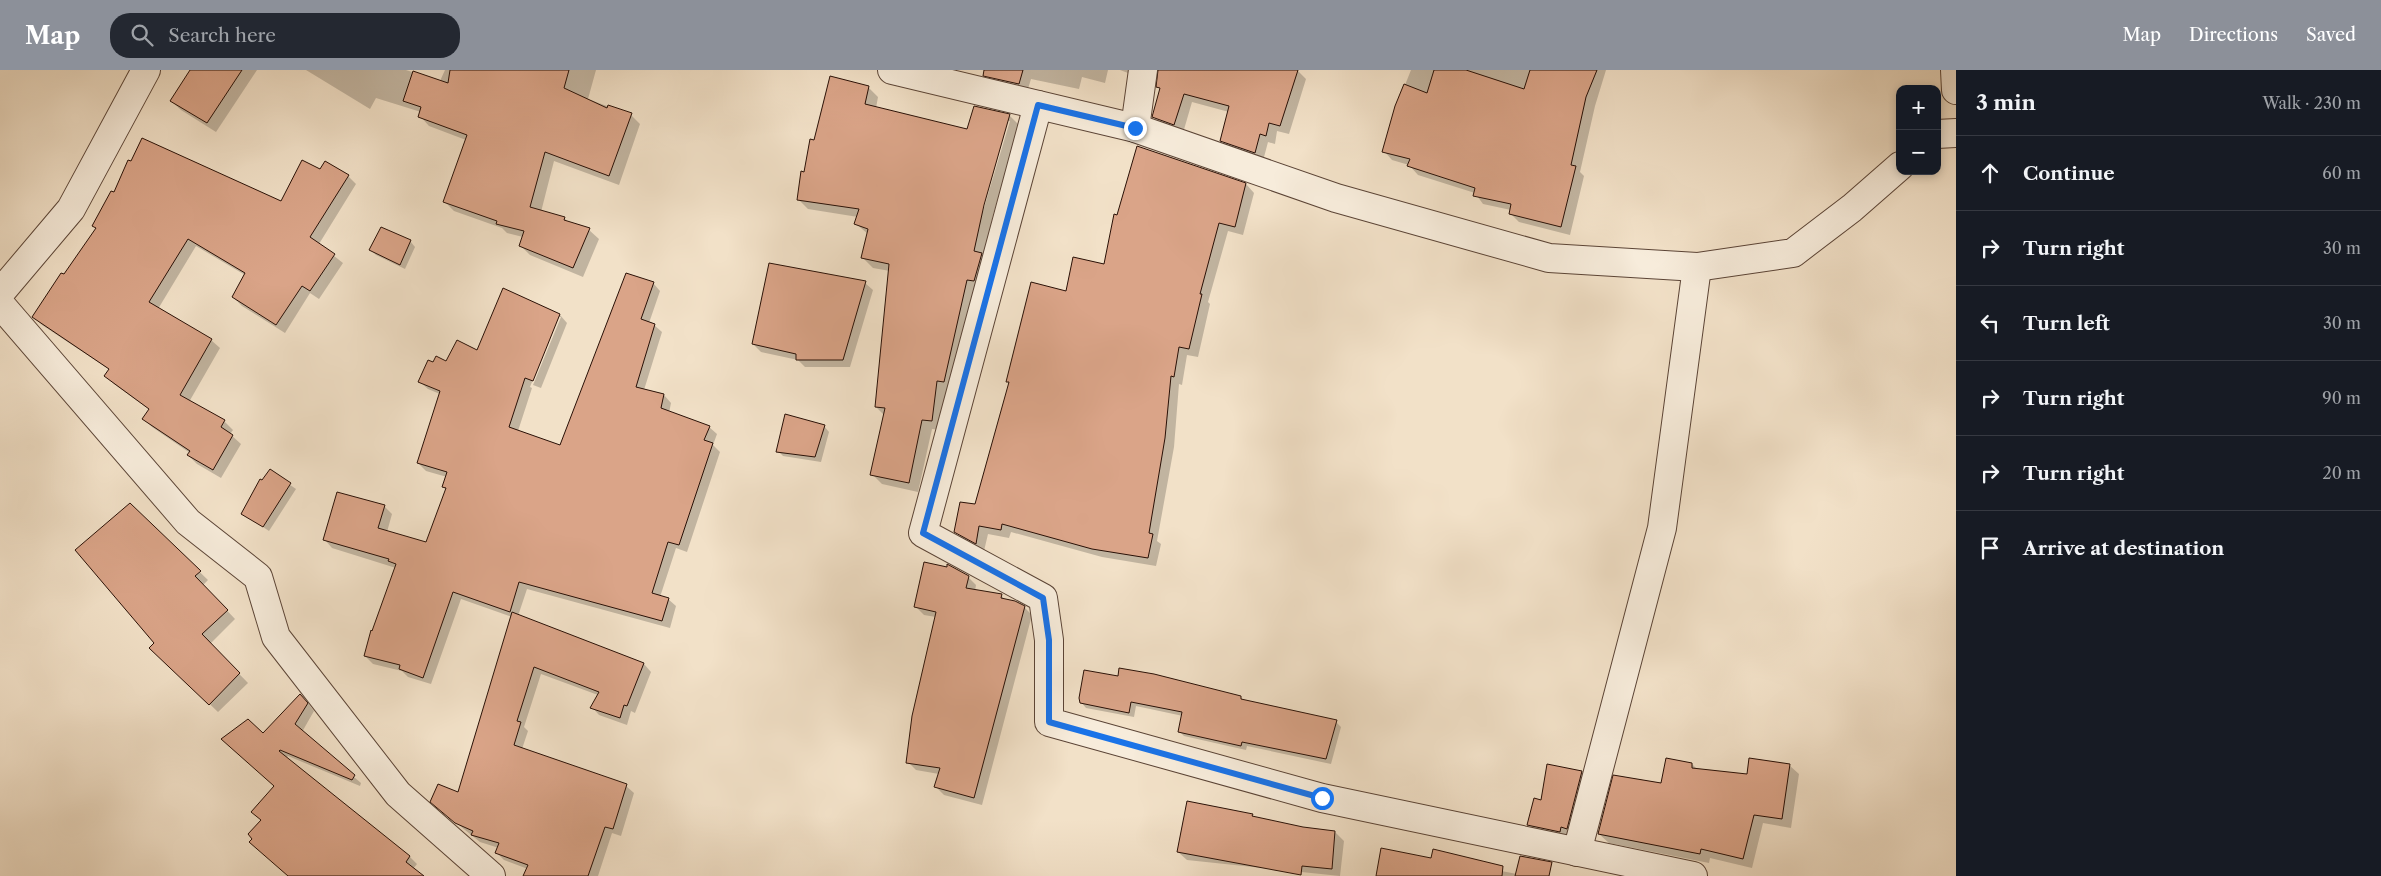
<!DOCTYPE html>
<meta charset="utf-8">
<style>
:root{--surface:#171b24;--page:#242831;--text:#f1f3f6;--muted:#9ea1a6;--line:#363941;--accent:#8c9099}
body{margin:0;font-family:"Libre Caslon Text",serif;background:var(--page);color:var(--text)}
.controls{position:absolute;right:15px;top:15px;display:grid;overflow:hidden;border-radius:10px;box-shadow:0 2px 8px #0003}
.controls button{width:45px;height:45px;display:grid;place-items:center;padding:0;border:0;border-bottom:1px solid var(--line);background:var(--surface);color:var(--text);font:25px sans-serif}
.stop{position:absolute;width:15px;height:15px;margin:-11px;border:4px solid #1a73e8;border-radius:50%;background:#fff}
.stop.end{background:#1a73e8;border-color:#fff;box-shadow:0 1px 5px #0008}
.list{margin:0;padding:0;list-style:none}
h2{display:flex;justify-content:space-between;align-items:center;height:65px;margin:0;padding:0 20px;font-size:21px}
h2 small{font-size:16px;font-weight:400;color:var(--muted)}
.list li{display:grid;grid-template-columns:32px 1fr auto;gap:15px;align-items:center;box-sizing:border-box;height:75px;padding:0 20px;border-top:1px solid var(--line)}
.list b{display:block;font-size:19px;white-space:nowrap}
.list em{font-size:16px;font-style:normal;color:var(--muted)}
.icon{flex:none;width:28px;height:28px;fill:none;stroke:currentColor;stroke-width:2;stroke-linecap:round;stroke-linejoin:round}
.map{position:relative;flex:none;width:1956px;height:806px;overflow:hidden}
header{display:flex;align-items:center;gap:30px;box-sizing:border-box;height:70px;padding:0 25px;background:var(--accent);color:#fff}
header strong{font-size:24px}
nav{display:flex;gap:28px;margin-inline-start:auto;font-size:18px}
.search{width:350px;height:45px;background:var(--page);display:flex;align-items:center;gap:12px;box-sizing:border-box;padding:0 18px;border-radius:20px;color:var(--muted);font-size:19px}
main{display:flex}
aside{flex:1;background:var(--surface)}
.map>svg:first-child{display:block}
</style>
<header>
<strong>Map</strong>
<div class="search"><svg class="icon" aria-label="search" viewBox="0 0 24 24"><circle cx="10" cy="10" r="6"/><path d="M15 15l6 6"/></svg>Search here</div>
<nav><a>Map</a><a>Directions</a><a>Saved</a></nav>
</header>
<main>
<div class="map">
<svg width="1956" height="806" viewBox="0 0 1956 806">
<rect width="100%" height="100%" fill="#f2e1c8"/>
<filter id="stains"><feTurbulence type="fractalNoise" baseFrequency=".004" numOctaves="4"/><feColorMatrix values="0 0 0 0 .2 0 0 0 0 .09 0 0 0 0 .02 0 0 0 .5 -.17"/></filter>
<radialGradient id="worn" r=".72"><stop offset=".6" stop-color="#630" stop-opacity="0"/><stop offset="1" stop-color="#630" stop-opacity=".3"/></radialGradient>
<g fill="#0003" fill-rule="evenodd">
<path d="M192,0h65l-41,62 -35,-22 -10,-9z"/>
<path d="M306,0h100l34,11 5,-11h151l-8,29 43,16 9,9 -21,61 -65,-24 -13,51 24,7 4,4 20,7 10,9 -16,38 -53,-22 -9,-9 2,-9 -16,-4 -5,-5 -48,-17 -10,-10 22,-61 -37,-14 -9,-10 1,-4 -45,-14 -6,11z"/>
<path d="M986,0h122l-3,13 -23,-6 -3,12 -48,-10 -4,13 -34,-8 -9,-9z"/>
<path d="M1120,0h19l-3,6z"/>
<path d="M1159,0h138l9,9 -17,55 -12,-3 -2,13 -7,-2 -5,19 -32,-11 -9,-9 7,-29 -37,-10 -9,31 -21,-7 -8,-9 9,-36z"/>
<path d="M1411,0h195l-11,36 -15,66 4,4 -14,59 -51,-13 -9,-9 1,-3 -28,-6 -8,-11 -57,-18 -9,-10 -17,-5 -8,-9 13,-46z"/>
<path d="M868,17l10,10 -2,11 92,22 41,-15 10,10 -26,90 -39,176 -7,-1 -6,40 -9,-1 -14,63 -36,-8 -10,-10 12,-59 -8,-8 14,-136 -17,-3 -10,-10 5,-24 -13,-11 3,-6 -50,-8 -10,-10 17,-58zM1007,51h3l-27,90 -2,-1z"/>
<path d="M1138,78l108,36 8,9 -11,42 -15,-4 -20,71 2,2 -12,53 -11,-2 -5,30 -3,-1 -5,63 -17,94 4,3 -5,22 -54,-9 -91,-25 -2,6 -21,-4 -4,17 -20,-11 -9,-9 21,-25 34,-122 -3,-3 60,-89 38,-27z"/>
<path d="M321,101l27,5 8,8 -37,60 24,19 -24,36 -9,-6 -25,40 -43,-27 -9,-9 12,-22 -49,-29 -38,63 53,31 9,8 -31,54 35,19 9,9 -3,4 11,10 -20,34 -24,-14 -9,-9 2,-2 -38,-26 -8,-8 6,-9 -36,-26 -8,-8 4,-6 -68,-45 -9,-9 64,-87 -3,-3 187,-24z"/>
<path d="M410,171l5,6 -10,22 -29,-14 -6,-6z"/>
<path d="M653,213l7,8 -11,32 5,2 8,7 -18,58 20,5 7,8 -2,10 40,14 8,7 -4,11 7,7 -33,100 -11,-4 -16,49 8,2 8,7 -6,22 -143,-39 -9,27 126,48 7,8 -16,41 -4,-2 -4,14 -28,-10 -7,-8 6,-12 -57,-21 -17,53 4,4 -6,18 104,37 8,7 -13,43 -9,-3 -14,43h-73l3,-7 -24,-9 -7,-7 2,-5 -19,-6 -41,-33 20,-15 53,-177 -51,-18 -30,85 -23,-7 -6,-6 -29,-7 -8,-8 31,-88 -64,-20 -7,-8 59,-34 8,8 -5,18 40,11 20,-53 -4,-3 4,-10 -21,-6 -8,-8 22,-69 -12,-5 -8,-7 14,-18 13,-2 30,-10 27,-63 56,26 7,8 -26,65 -8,-3 28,-68h-3l-28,70 2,1 -14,43 42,15z"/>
<path d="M865,213l8,7 -23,77h-45l-7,-7 -37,-8 -8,-8z"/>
<path d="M824,356l5,6 -8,30 -38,-6 -5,-5z"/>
<path d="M270,401l26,18 -27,42 -27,-18z"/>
<path d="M130,435l78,75 -5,5 32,34 -25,25 38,39 -30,29 -67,-64 4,-5z"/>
<path d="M968,507l8,8 -1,6 26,4 4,5 19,7 8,8 -50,190 -38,-10 -8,-8 3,-13 -23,-4 -8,-8 28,-145 -12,-2 -8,-8z"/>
<path d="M1241,628l3,3 92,21 5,5 -10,37 -84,-18 -1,4 -62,-14 -5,-5 4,-15 -47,-10 -2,11 -48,-9 -5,-6z"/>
<path d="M308,633l6,8 -12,21 59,51 -1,3 -72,-30 -2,2 124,99 7,7 -4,5 9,7h-133l-27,-55 13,-35 -12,-51z"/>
<path d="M1692,694l5,5 51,6 41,-10 10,9 -8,54 -28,-5 -11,45 -42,-10 -1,5 -100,-20 -10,-9z"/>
<path d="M1582,702l8,9 -14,56 -39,-3 -8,-9 13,-24z"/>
<path d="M1252,745l3,3 48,10 32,4 9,9 -4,35 -153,-16 -9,-8z"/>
<path d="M1432,789l59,10 36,7h-150z"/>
</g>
<g fill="#daa488" stroke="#291006">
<path d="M190,0h52l-35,53 -37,-22z"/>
<path d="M450,0h119l-5,18 43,20 1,-3 24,8 -23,63 -64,-24 -15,55 35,10 -1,3 26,8 -17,40 -54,-22 5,-15 -28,-7 1,-3 -54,-19 24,-67 -49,-18 3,-10 -18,-6 10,-30 35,12z"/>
<path d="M984,0h39l-4,14 -36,-8z"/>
<path d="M1158,0h140l-18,56 -11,-3 -3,13 -6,-2 -5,19 -35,-12 9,-35 -45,-12 -10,31 -22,-8 8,-29 -4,-1z"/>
<path d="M1434,0h32l58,19 6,-19h67l-11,27 -15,68 5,1 -15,61 -52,-13 2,-10 -38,-8 2,-8 -68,-22 3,-7 -28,-7 13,-46 9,-22 23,9z"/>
<path d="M830,6l39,10 -4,18 102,25 7,-23 36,8 -26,91 -10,46 8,2 -8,28 -7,-1 -23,102 -7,-1 -5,40 -10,-1 -13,63 -39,-8 15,-67 -10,-1 14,-143 -28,-6 7,-29 -14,-5 5,-15 -62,-9 4,-29 3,1 6,-33 4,1z"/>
<path d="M142,68l139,63 21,-41 18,9 5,-8 24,14 -39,62 25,17 -25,37 -8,-5 -26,39 -44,-28 13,-24 -57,-34 -39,63 63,37 -32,56 45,25 -4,7 12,8 -20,35 -26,-15 3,-4 -48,-32 7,-10 -45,-33 5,-7 -77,-52 29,-44 3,1 32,-46 -4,-2 19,-35 3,1 14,-32 3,1z"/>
<path d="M1137,76l109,37 -11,44 -16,-4 -19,71h2l-13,55 -10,-2 -5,30 -3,-1 -6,62 -16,95 4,1 -5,24 -56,-9 -90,-25 -1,6 -22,-4 -3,18 -22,-12 6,-30 15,2 34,-122h-3l25,-100 35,9 7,-34 31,7 10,-50 3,1z"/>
<path d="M381,157l30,13 -11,25 -31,-15z"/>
<path d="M769,193l97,18 -23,79h-47v-6l-44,-10z"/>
<path d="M626,203l28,9 -13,37 14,5 -19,63 28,7 -3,14 49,18 -6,14 9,3 -34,102 -11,-3 -16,51 17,5 -7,23 -143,-39 -9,30 -57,-20 -30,86 -24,-9 1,-4 -36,-9 7,-26 1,1 24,-67 -8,-3 1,-2 -66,-19 14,-48 48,13 -7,23 48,14 20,-54 -4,-1 5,-15 -30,-9 23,-72 -22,-9 10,-22 5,2 3,-6 10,5 11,-21 20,10 26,-62 57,26 -27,67 -8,-3 -16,49 51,18z"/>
<path d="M785,344l40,11 -10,32 -39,-5z"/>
<path d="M270,399l21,14 -28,44 -22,-13 19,-35 2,1z"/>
<path d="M130,433l71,68 -6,5 33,34 -26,24 38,39 -31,32 -60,-57 5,-5 -79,-93z"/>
<path d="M924,492l23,5v-3l22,12 -3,12 36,6 -1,4 14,3 10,5 -51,192 -40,-11 6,-19 -34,-5 6,-47 24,-104 -22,-5z"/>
<path d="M512,542l132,51 -17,43 -3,-1 -4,13 -30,-10 9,-16 -65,-25 -17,54 4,1 -7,23 113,39 -14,45 -8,-2 -17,49h-65l5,-11 -33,-12 4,-10 -28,-8 2,-4 -18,-8 -25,-21 8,-18 20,8z"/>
<path d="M1119,598l35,6 87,22v3l96,21 -11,39 -84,-17 -1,4 -63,-14 4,-20 -51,-10 -2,11 -49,-10 -1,-5 5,-28 34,6z"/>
<path d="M300,624l8,9 -13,21 60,51 -3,5 -72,-30 -1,1 131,105 -4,6 18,14h-136l-39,-34 3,-3 -4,-5 13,-14 -10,-8 23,-26 -53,-47 27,-20 15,14z"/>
<path d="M1666,688l26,5v5l55,6 2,-16 41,6 -8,55 -28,-4 -11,44 -42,-10 -1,5 -102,-20 15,-59 48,8z"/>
<path d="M1547,694l35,7 -15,58 -6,-2 -1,5 -33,-7 7,-27 7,2z"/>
<path d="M1187,731l66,13 -1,2 51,11 32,4 -3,38 -30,-3 -1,9 -124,-23z"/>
<path d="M1381,778l50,10 2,-9 70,17 -1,10h-126z"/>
<path d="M1520,786l32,6 -3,14h-34z"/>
</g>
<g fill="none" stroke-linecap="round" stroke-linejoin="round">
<defs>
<g id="minor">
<path d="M1955,0l1,20"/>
<path d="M1038,35l-115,428 120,65 6,42v82l273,76 371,78"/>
<path d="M1135,58l8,-58"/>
<path d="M0,234l188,218 70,55 18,60 122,157 93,82"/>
<path d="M1577,782l85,-324 35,-261"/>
</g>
<g id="tertiary">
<path d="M892,0l243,58 201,70 213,60 148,9 96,-14 59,-45 48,-42"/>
<path d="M1937,64l19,-1"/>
<path d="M0,223l71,-84 75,-139"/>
</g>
</defs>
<use href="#minor" stroke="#5b4436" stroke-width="30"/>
<use href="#tertiary" stroke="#5b4436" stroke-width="30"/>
<use href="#minor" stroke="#f7ecdb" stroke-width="28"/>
<use href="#tertiary" stroke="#f7ecdb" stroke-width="28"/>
</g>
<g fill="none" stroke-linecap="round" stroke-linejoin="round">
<path stroke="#1a73e8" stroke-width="6" d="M1135,58l-97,-23 -115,428 120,65 6,42v82l273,76"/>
</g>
<rect width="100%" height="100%" filter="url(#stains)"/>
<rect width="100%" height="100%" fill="url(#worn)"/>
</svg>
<div class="controls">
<button>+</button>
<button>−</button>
</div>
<div class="stop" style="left:1322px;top:728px"></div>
<div class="stop end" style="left:1135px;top:58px"></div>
</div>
<aside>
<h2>3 min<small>Walk · 230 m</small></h2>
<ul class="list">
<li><svg class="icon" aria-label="ahead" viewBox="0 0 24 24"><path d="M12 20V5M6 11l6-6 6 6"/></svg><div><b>Continue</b></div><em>60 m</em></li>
<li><svg class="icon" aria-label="right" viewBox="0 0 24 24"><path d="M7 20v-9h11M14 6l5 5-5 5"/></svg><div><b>Turn right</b></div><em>30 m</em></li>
<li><svg class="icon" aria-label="left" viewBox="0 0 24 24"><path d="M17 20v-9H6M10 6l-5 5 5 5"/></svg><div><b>Turn left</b></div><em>30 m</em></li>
<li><svg class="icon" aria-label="right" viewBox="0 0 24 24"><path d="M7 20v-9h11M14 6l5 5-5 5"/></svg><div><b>Turn right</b></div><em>90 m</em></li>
<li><svg class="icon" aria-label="right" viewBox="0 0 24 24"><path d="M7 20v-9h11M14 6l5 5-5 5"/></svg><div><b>Turn right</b></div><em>20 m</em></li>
<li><svg class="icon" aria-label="arrive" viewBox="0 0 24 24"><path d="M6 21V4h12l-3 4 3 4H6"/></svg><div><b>Arrive at destination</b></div></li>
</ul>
</aside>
</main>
